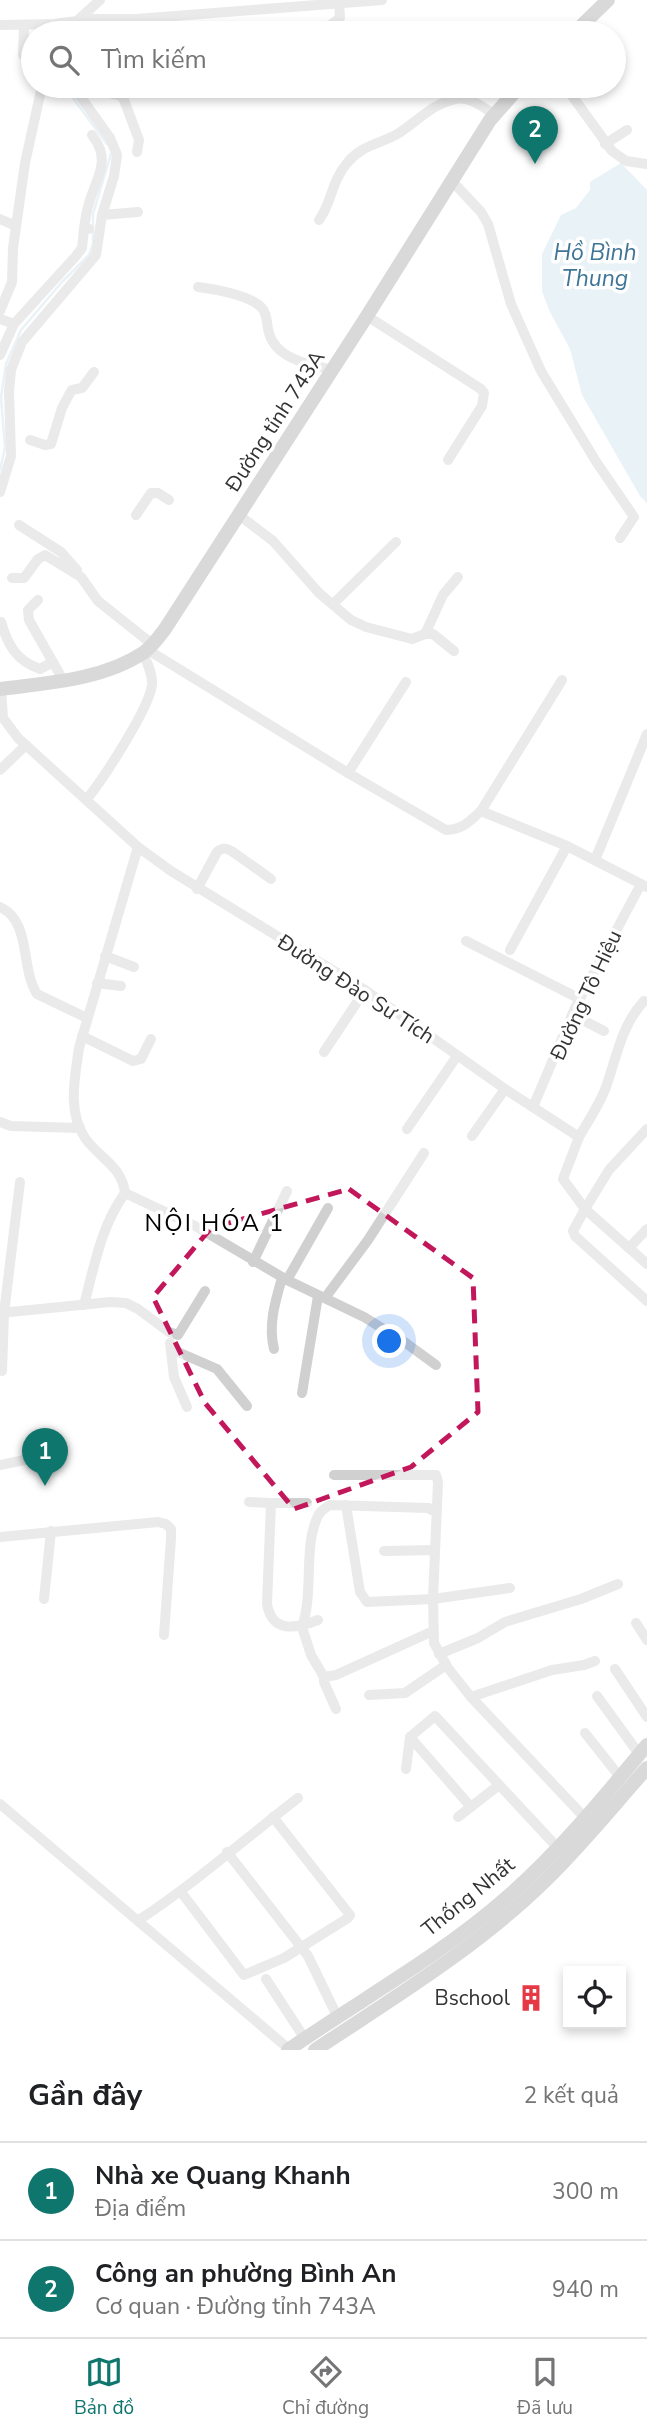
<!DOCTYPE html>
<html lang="vi">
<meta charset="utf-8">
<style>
:root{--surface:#fff;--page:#f2f2f2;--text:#202124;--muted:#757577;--line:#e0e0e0;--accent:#0f766e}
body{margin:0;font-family:"Nunito Sans",sans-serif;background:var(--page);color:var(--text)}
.controls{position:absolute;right:21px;bottom:21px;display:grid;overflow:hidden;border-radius:0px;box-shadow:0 4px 10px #0003}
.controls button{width:63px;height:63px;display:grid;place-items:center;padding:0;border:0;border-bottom:2px solid var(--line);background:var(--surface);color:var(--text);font:35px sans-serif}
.you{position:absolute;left:390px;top:1342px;width:24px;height:24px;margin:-18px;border:5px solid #fff;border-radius:50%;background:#1a73e8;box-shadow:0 0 0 10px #1a73e833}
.badge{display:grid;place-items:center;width:46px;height:46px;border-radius:50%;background:var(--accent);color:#fff;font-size:23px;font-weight:700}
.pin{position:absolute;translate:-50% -58px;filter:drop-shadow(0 2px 4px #0008)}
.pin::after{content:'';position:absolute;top:37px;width:24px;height:21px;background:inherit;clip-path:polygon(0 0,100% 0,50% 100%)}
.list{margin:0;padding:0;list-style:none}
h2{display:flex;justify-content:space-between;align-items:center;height:91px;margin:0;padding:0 28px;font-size:30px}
h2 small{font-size:23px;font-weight:400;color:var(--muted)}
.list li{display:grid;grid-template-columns:46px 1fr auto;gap:21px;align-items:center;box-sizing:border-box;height:98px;padding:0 28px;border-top:2px solid var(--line)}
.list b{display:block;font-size:26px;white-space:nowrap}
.list p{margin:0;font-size:23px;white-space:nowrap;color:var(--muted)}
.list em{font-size:23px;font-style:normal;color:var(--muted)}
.icon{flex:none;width:38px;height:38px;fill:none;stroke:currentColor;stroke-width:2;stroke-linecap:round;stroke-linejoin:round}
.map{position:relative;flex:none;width:647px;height:2050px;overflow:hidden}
.search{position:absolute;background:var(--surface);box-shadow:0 4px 10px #0003;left:21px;right:21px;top:21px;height:77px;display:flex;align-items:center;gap:18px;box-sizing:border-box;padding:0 24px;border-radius:38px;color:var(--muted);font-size:26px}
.sheet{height:287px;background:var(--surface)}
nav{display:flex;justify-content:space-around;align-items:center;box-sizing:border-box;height:98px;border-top:2px solid var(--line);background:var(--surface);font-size:19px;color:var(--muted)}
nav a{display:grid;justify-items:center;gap:4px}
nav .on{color:var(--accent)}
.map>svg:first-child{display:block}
</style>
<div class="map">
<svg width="647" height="2050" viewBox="0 0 647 2050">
<rect width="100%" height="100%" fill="#fff"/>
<path fill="#cfe2ee" d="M621,163l26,27v313l-7,-7 -58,-101 -12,-46 -21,-39 -7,-19v-37l19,-39 15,-7 14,-18v-8z"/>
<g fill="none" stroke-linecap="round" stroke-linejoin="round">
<g stroke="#cfe2ee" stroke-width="2.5">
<path d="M80,33l5,-9"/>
<path d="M67,86v4l40,54"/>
<path d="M0,470l5,-22 -4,-51 5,-33 15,-34 41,-48 27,-27 4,-11v-30l18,-60"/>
</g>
<g stroke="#d0d0d0" stroke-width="10">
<path d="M78,20l22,-20"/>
<path d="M0,25l54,-1 39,-5h43l246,-19"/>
<path d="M90,33l3,-14"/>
<path d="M319,33l21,-15 -1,-15"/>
<path d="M23,55l1,-30"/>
<path d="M108,86l5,8 8,2 3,4 15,40 -2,12"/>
<path d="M565,86l47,65 14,10 21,3"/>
<path d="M605,144l22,-14"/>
<path d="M452,181l29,31 7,12 23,80 30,67 56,92 37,54 -14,21"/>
<path d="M102,215l36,-3"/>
<path d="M0,219l16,7"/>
<path d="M319,220c13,-17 12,-39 29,-58 15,-18 33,-18 51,-29 17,-11 35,-30 56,-34 15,-3 27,8 39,15"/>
<path d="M89,229h-5c1,-8 2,-15 4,-22 7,-29 25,-45 4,-72"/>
<path d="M198,287c16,2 51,8 63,20 7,7 5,16 8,26 7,26 41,32 64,37"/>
<path d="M0,311l12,-29 1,-34 12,-85 17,-77"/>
<path d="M367,316l114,73 3,4 -2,13 -34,54"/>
<path d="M0,319l14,5 62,-68 6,-8 2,-19"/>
<path d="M0,355l14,-31"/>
<path d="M30,440l15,5 6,-1 11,-36 8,-15 2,-3 10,-2 12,-16"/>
<path d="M0,492l11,-36 -2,-65 2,-21 11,-28 74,-87 6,-40 12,-39 3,-21 -7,-17 -37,-52"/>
<path d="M136,515l15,-22h7l11,7"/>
<path d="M239,515l34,26 46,52 32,27 15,7 46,12 13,-5h8l21,17"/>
<path d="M19,525l42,27 16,18"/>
<path d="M12,578h12l14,-19 7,-4 36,22 17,24 54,43"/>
<path d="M38,600l-10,10 1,10 34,60"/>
<path d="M333,604l63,-62"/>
<path d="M1,622c7,24 16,39 39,47l13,-7"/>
<path d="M425,634l18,-39 15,-18"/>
<path d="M148,650l200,123 98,57c16,0 24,-9 35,-19l81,-131"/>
<path d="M1,689l2,29 15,20 120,109 33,24 194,119 140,99 74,48 -16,42 22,30 -12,22 2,5 72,65"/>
<path d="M0,770l26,-25"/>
<path d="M348,773l58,-91"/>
<path d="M87,799c16,-20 62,-90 65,-114 1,-11 -5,-22 -9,-32"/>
<path d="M481,811l86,35 80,41"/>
<path d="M595,860l52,-126"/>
<path d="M197,889l20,-37c6,-5 10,-4 16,0l38,27"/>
<path d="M0,907c32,15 20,61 37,87l50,24"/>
<path d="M466,941l114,58"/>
<path d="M510,950l57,-104"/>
<path d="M105,956l29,11"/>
<path d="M97,983l24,3"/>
<path d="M573,1015l31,16"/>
<path d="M82,1036l51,25 8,-2 10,-20"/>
<path d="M324,1052l41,-62"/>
<path d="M533,1107l42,-99 66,-124"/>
<path d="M0,1122l11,4 69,2"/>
<path d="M407,1129l50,-73"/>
<path d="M647,1129l-38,41 -24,39 62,55"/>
<path d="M472,1136l33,-47"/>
<path d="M579,1137c9,-16 21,-33 27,-50 11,-31 15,-61 38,-86"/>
<path d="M125,1193c-3,-27 -26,-35 -40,-55 -18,-27 -10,-61 -6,-90l59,-201"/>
<path d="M629,1248l18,-19"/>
<path d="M253,1262l34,-71"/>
<path d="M287,1280l41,-72"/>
<path d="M325,1298l43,-58 56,-87"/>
<path d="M84,1305c10,-38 17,-79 41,-112l72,34 90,53 77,37 39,24 33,24"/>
<path d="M0,1313l110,-11 16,1 12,6 31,23 9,3 27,-44"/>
<path d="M170,1343l4,34 13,30"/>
<path d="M171,1349l46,20 30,37"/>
<path d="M274,1349c-6,-24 1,-47 8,-71"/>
<path d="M2,1371l2,-58 16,-131"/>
<path d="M302,1393l16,-97"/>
<path d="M0,1465l29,-6"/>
<path d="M334,1475h102l2,7 -5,117 1,44 14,25 23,29 114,121"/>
<path d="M249,1502l22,1"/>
<path d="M307,1503h-36l-4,101c5,29 28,25 51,16"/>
<path d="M346,1505l14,87 7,10 66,-3 77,-11"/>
<path d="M0,1537l158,-15 8,2 5,5v10l-7,96"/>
<path d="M384,1551l51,-1"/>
<path d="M44,1599l7,-68"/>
<path d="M636,1623l11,17"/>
<path d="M302,1627c12,-34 1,-81 16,-111 2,-5 7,-8 12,-11l99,3 2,2"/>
<path d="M302,1627l9,28 13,22v5l12,27"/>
<path d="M439,1654l39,-16 27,-16 76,-23 37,-15"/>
<path d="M615,1669l32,48"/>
<path d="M324,1677l12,-2 97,-44"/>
<path d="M369,1695l36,-2 41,-28"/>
<path d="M597,1696l42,58"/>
<path d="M471,1697l81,-27 32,-5 11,-4"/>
<path d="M585,1733l35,44"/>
<path d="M410,1737l61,70"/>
<path d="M406,1769l4,-32 25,-21 122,131"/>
<path d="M0,1804l289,245"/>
<path d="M458,1817l41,-32"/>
<path d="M227,1852l81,104 29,60"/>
<path d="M181,1892l63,83 40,-17 64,-40 2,-3 -77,-98"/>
<path d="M139,1920c56,-37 106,-81 159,-122"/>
<path d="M266,1979l39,60"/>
</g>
<g stroke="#ababab" stroke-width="14">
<path d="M574,33l34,-33"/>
<path d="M0,689c47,-6 102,-9 143,-36 9,-6 16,-16 22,-24l202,-313 123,-196 30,-34"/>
<path d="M288,2050c72,-50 152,-94 218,-152 52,-45 97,-100 141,-153"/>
<path d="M315,2050c80,-53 163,-103 232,-171 35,-34 67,-74 100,-111"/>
</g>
</g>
<path d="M0 0H647V2050H0ZM349,1189l124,89 5,134 -67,55 -117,42 -89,-106 -52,-106 58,-69z" fill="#fff" fill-opacity=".55" fill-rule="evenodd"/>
<path fill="none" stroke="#c2185b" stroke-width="5" stroke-dasharray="14 9" stroke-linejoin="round" d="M349,1189l124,89 5,134 -67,55 -117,42 -89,-106 -52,-106 58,-69z"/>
<defs>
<symbol id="building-bare" viewBox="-9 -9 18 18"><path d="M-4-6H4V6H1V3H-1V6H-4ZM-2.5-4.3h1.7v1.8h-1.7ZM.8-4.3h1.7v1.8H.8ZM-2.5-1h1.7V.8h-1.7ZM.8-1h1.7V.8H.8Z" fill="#e63946" stroke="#fff" stroke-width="2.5" paint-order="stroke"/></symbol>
</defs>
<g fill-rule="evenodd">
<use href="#building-bare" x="512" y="1979" width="38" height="38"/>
</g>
<g text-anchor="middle" stroke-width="7" stroke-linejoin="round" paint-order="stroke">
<g font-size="21" fill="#333" stroke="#fff">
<text transform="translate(275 421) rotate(-57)" y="7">Đường tỉnh 743A</text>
<text transform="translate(356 989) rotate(33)" y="7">Đường Đào Sư Tích</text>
<text transform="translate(586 995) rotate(-65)" y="7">Đường Tô Hiệu</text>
<text transform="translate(468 1897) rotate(-39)" y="7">Thống Nhất</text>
</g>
<g font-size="21" fill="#333" stroke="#fff" text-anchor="end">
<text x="510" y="2005">Bschool</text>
</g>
<g font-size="23" font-style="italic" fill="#3f7597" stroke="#fff">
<text x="595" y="260">Hồ Bình<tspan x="595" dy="26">Thung</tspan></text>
</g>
<g font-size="24" letter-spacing="2" fill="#000" stroke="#fff">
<text x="215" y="1231">NỘI HÓA 1</text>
</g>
</g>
</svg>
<div class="controls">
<button><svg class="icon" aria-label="locate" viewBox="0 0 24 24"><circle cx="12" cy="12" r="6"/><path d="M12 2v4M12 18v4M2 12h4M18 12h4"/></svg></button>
</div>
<div class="you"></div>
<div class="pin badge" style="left:45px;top:1486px">1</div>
<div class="pin badge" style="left:535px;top:164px">2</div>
<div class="search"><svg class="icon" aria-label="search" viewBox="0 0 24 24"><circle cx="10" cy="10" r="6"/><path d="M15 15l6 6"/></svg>Tìm kiếm</div>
</div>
<section class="sheet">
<h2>Gần đây<small>2 kết quả</small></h2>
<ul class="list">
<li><span class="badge">1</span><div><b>Nhà xe Quang Khanh</b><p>Địa điểm</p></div><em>300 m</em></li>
<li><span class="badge">2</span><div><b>Công an phường Bình An</b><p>Cơ quan · Đường tỉnh 743A</p></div><em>940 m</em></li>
</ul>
</section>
<nav>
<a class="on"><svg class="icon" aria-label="map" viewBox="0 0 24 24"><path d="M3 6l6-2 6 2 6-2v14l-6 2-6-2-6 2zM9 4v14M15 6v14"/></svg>Bản đồ</a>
<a><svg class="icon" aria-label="directions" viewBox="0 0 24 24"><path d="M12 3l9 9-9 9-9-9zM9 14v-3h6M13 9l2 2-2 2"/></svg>Chỉ đường</a>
<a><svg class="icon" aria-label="saved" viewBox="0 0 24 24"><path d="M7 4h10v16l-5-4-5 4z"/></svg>Đã lưu</a>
</nav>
